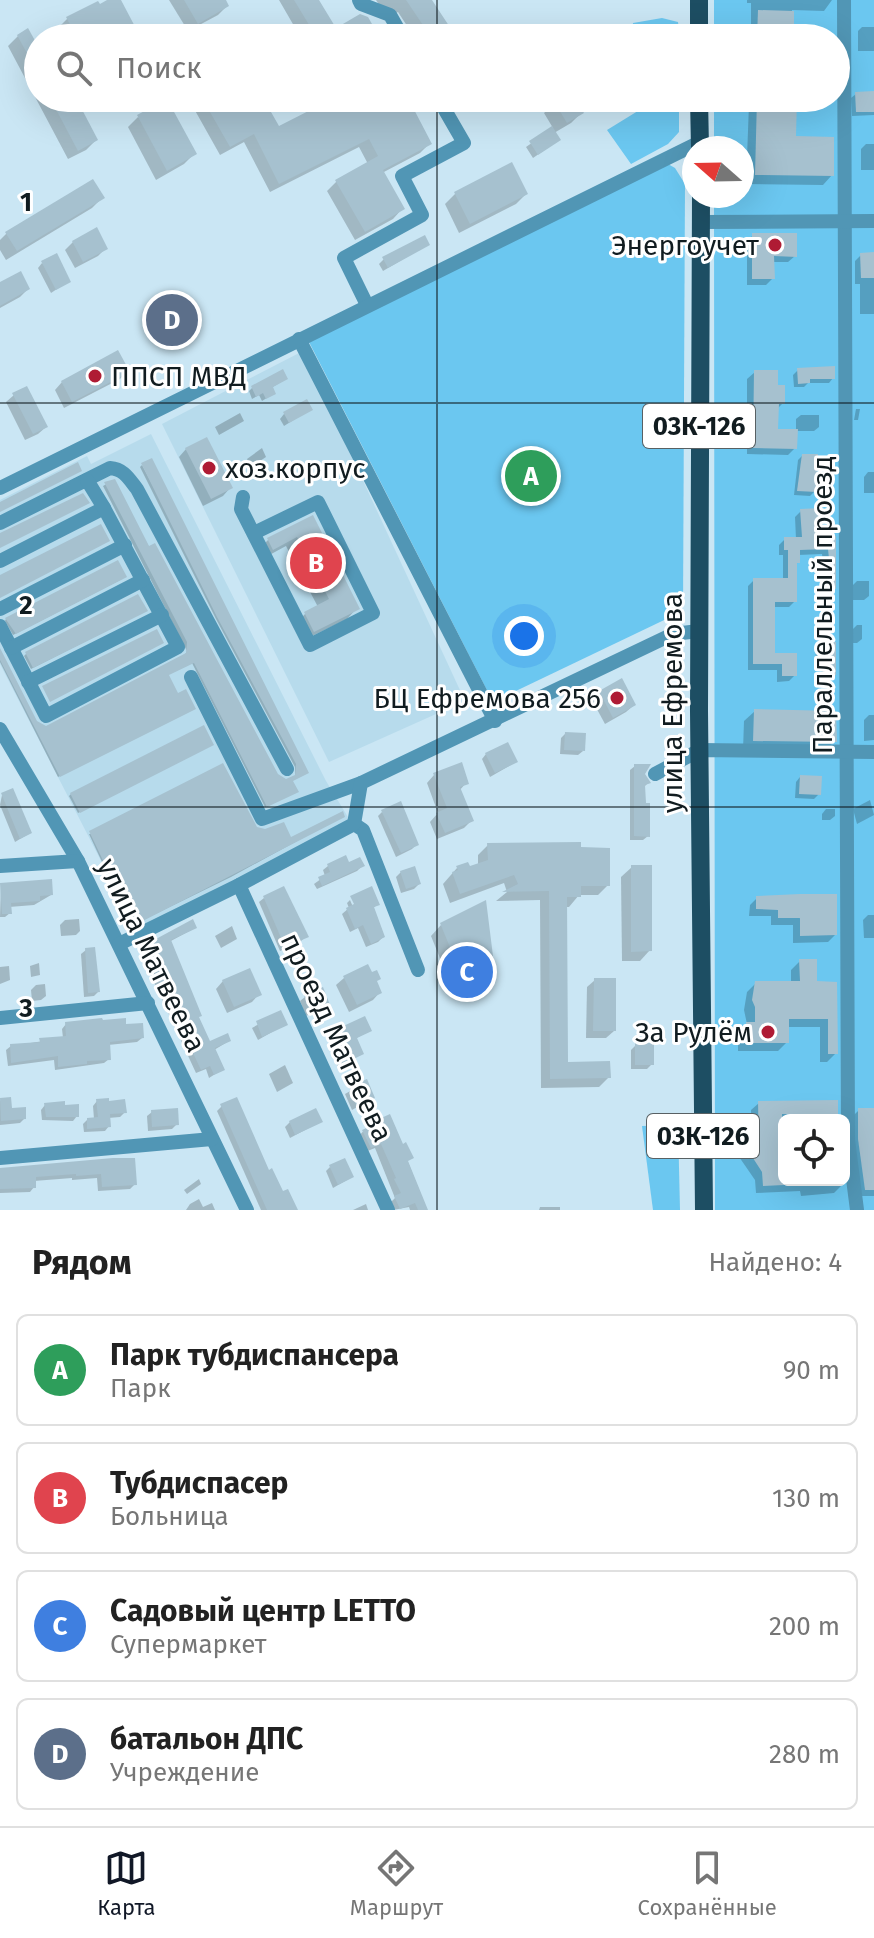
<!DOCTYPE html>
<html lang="ru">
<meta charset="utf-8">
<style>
:root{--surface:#fff;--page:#f6f6f6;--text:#222;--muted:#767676;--line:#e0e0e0;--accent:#111827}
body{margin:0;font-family:"Fira Sans",sans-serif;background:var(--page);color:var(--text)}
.controls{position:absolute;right:24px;bottom:24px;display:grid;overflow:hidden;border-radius:12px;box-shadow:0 8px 32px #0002}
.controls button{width:72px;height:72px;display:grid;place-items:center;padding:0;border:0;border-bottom:2px solid var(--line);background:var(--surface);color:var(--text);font:40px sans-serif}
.compass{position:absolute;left:682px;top:136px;width:72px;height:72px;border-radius:50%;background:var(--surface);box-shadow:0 8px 32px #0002;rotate:290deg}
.you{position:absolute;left:524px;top:636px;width:28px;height:28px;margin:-20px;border:6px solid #fff;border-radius:50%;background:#1a73e8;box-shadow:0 0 0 12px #1a73e833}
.badge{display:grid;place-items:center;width:52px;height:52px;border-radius:50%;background:var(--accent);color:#fff;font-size:26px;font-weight:700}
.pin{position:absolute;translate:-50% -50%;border:4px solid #fff;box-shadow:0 2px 8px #0006}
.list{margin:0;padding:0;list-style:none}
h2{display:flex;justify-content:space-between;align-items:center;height:104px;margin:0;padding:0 32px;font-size:34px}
h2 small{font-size:26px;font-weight:400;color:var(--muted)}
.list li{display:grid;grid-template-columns:52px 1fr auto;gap:24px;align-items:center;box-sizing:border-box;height:112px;margin:0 16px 16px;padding:0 16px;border:2px solid var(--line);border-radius:12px}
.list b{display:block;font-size:30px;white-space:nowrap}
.list p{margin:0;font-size:26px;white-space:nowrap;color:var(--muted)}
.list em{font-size:26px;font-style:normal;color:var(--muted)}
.icon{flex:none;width:44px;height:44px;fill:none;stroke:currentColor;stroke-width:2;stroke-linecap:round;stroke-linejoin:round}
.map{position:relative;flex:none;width:874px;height:1210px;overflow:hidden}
.search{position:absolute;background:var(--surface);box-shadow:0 8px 32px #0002;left:24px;right:24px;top:24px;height:88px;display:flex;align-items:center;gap:20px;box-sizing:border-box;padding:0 28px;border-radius:44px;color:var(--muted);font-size:30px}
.sheet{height:616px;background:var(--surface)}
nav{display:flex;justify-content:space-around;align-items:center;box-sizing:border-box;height:112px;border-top:2px solid var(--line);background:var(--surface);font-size:22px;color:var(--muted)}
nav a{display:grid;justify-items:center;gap:4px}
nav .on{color:var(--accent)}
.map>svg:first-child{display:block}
</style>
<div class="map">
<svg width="874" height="1210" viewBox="0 0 874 1210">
<rect width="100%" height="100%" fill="#cae6f4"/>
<g fill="#b7dbec">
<path d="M303,351l162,350 -136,61 -167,-338z"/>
<path d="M151,434l175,347 25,41 -214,109 -137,-267v-164l87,-44 4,8z"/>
</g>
<g fill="#6bc7f0" fill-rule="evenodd">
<path d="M714,0h160v1210h-159l-1,-1014h28v-48h-28v-50h122v-60h-122zM784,1120h60v60h-60z"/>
<path d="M662,18l16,4 2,16h-48l1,-15z"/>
<path d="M644,98h35v34l-11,12 -37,20 -24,-34 39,-24z"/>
<path d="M668,164l7,4 10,16 -2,427 -190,91 -184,-360z"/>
<path d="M678,1125l2,85h-27l-11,-84z"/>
</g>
<g fill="#0003">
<path d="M112,0h7l19,38h-75l-5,-10 10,-10z"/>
<path d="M169,0h54l4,6 -9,9 -30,16z"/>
<path d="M279,0h38l18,31 43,7h-77z"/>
<path d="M376,0h53l25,38h-39l-17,-26 -10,6z"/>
<path d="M747,0h85l-8,11 -32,-1v28h-41v-35h-4z"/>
<path d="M498,26l6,12h-29l2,-2z"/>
<path d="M862,27h12v24h-16v-20z"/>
<path d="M18,36l20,14v48h36l22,42 -10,10 -18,9 -60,-113z"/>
<path d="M874,93v22l-22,1 -1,-18 5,-4z"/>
<path d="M188,98h73l17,31 57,-31h71l24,45 -10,10 -38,20 20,36 -9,10 -38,21 -28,-49 10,-10 31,-17 -9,-17 -89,45 -26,-50 -24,13z"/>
<path d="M551,98h33l-8,5 5,10 -10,10 -17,10 5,7 -26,18 -7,-11 27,-19 -9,-15 10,-10z"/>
<path d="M592,98h19l-14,9z"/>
<path d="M755,98h40l-1,40 38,37 -9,10 -77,-1 3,-80z"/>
<path d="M138,117l56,37 -10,10 -28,16 -28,-53z"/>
<path d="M866,144h8v26h-13v-21z"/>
<path d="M455,194h71l-10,10 -57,29 -14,-29z"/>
<path d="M102,198l-10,10 -86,52 -6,-10v-10l7,-7z"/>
<path d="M753,235l42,21 -7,6h-16l1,16 -7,7h-19v-43z"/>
<path d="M73,242l33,6 -8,8 -23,12 -10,-18z"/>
<path d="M427,245l-44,26 -4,-7 5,-5z"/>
<path d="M874,254v60h-14v-30h-5v-23l6,-6z"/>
<path d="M42,263l27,18 -18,12 -13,-25z"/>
<path d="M0,284l28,5 -8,8 -20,11z"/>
<path d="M798,370l35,8 -4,5h-21l-4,4h-10l-1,-12z"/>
<path d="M127,371l-7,8 -56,29 -9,-18 7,-8z"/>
<path d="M282,372l4,7 -15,9 -1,8 -8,5 -3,-6 -7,4 -3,-8 3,-3z"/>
<path d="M755,372l21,15 7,16 -6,6 -1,22h20v-12l5,-4h18v12l-5,4h-18l-1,17 -7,7 -41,-1v-75z"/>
<path d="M14,395l32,32 -8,7 -13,6 -19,-38z"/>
<path d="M311,409l-27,17 -4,-7 4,-5z"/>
<path d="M856,409h4l-2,11h-4z"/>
<path d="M240,413l4,8 -25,14 -4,-8z"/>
<path d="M262,448l4,9 -15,10 -4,-8z"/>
<path d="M186,449l44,39 -7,8 -20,10 -24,-49z"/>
<path d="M802,456l13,35 -5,5 -16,-1 4,-35z"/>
<path d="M142,465l165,308 -16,8 3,12 -29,14 -73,-144 -25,12 10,21 14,14 -133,67 -58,-115v-10l35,70 5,5h10l133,-69 4,-7 -84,-165 9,-5 165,294 5,5h10l3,-3v-10l-79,-148 -76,-152z"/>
<path d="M868,472h6v21h-10v-16z"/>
<path d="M801,511l20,28 13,-1v50l-7,6 -5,-40 -24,1v7l-3,4v35l-6,6h-16v48l22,20 -6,6 -12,1v-12h-29v-84l6,-6h29v-25h-4v-10l6,-6h11l-1,-22z"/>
<path d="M313,518l44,90 -10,11 -43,21 -9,-16 11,-11 12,-6 -32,-61 -24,13 -4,-9 10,-10z"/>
<path d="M122,579l-109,56 -8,-14 1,-2z"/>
<path d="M857,581h12v15l-5,4h-12v-14z"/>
<path d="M137,596l6,16 -112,57 -7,-13 2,-2z"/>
<path d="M857,625h5v14l-5,4h-5v-13z"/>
<path d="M818,644l16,30 -2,3 -11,-1 1,-18 -6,1 -1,-13z"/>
<path d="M600,692l34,13 -8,7 -21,12 -13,-24z"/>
<path d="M755,711l80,30 -11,10 -81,-1 1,-29z"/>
<path d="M869,715h5v25l-10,1v-21z"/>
<path d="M565,734l18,17 -5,4 -18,-1 1,-16z"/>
<path d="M210,746l-132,67 -9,-17 2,-2z"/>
<path d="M486,754l30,8 -26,15 -8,-18z"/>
<path d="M635,766l13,17 -4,4 4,49 -5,4h-13v-70z"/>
<path d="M434,775l32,8 -7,8 13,29 -8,8 -27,11 -7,-17 8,-9 -11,-30z"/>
<path d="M800,777l19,17 -5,5 -19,-1 1,-16z"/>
<path d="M2,795l28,38 -15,9 -15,-37z"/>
<path d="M870,800l4,15 -17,9 -4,-15z"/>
<path d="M826,809h9v7l-5,4h-8v-6z"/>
<path d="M382,812l35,32 -5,5 -16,8 -18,-41z"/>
<path d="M341,817l-110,60 -96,47 -10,-18 -2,1 -34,-73 167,-5 34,11z"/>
<path d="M488,845l120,40 -10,10h-19l-10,12h-4l1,157 43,13 -10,10 -58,1 -1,-188 -44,1 11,-9 -3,-9 -54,20 -7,-19 14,-16 11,1 10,-4v-10z"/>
<path d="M348,864l14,2 -5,5 -40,18 -3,-5 11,-8 -2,-6 5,-4z"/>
<path d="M632,867l18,83 -10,11h-18l-1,-84z"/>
<path d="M401,872l18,12 -5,5 -13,4 -5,-16z"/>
<path d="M1,885l50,10 -17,10 -25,2 1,6 -5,4h-5z"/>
<path d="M264,898l42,38 -5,5 -21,10 -21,-49z"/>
<path d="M757,898l78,37 -7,7 -35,1v-18h-22v-9h-22l1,-11z"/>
<path d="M350,900l6,14 22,-10 -6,5 11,28 -5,5 -12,5 -8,-19 -8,4 -8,-18 7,-6 -2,-5z"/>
<path d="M868,915h6v23h-10l-1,-18z"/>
<path d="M79,919l1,12 -4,4 -15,1 -1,-11 5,-5z"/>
<path d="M441,925l50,30 -10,10 -33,13 -17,-42z"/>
<path d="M232,926l5,13 -16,9 -6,-12z"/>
<path d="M195,928l-26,14 40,102 20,-3 -15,9 9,19 -14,9 -3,-9 -10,4 -56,-121 5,-4z"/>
<path d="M86,950l12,42 -4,4 -10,1 -3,-43z"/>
<path d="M800,961l15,22 20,1 1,69 -9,9h-7v-35h-33v15l-9,9h-40v-18l9,-9 -3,-14 3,-18 9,-9h35v-13z"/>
<path d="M39,963l1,12 -9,2 -1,-11z"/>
<path d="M9,966l1,14 -10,4v-17z"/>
<path d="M344,978l31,4 5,10 -7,8 -24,12 -13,-27z"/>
<path d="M595,980l19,51 -8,7h-20l1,-51z"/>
<path d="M223,981l36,13 -7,8 -25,11 -11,-24z"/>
<path d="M45,984l1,12 -5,4 -9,1 -1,-11 5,-5z"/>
<path d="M305,997l23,8 -22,11 -6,-15z"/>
<path d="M280,1012l6,12 -28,16 -6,-12z"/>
<path d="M66,1024l58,2 18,12 -5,4 -29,3 1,14 -5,4 -49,7 -1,-10 -46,6 -2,-16 5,-4 52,-8 -1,-9z"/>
<path d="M340,1029l30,1 -15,9 7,15 -24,13 -4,-8 10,-6 -9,-19z"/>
<path d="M636,1045l16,19 -5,5h-16v-19z"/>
<path d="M285,1065l8,18 -16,9 -8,-18z"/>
<path d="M366,1082l7,16 -21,12 -7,-16z"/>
<path d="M0,1100l10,10 14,9 -4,4 -20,2z"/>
<path d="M97,1101l28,11 -5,5 -12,1 1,8 -4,5 -21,1 -1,-8 4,-4 7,-1 -1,-13z"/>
<path d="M759,1103l77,17 -55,1 3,59h57l1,5 -8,8 -33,3 -1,-5 -44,2 -1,-13 -20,-29 9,-9 8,7 -1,-39z"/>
<path d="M45,1105l18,2 14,9 -4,5 -31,-1 -1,-10z"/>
<path d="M222,1106l61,104h-22l-44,-99z"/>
<path d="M859,1110h15v86h-16l-6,-79z"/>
<path d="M152,1112l25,12 -5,5 -24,2 -1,-15z"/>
<path d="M290,1122h30l-30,16 -5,-11z"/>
<path d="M369,1125l33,22 25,63h-17l-1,-3 -16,3 -3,-7 5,-5 -20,-50 -10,4 -7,-15z"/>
<path d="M133,1160l2,24 -5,5 -32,2 -1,-13 -25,2v-2l-38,3v6l-4,5 -30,1v-23z"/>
<path d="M330,1167l22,10 -19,11 -7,-17z"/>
<path d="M199,1179l2,5 -14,10 -3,-4z"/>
<path d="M199,1199l4,8 9,-4 3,7h-29l4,-6z"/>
<path d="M366,1204l2,6h-15z"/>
<path d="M540,1207h20v3h-21z"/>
</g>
<g fill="#a6c1cf">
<path d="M107,0h14l20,38h-64l-11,-21 32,-16 2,3z"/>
<path d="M184,0h42l3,6 -31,18z"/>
<path d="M294,0h25l17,28 24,-14 8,3 12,21h-63z"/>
<path d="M406,0h26l25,38h-18l-3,-4 -5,3z"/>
<path d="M758,10l36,1v27h-37z"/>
<path d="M28,28l10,18v27l-21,-38z"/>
<path d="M874,91v21h-18l-1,-20z"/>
<path d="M50,98h26l22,42 -20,11z"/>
<path d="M202,98h61l16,28 55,-28h74l24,46 -49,26 22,39 -40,23 -30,-52 43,-24 -9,-17 -90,45 -25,-50 -24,13z"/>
<path d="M552,98h23l9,15 -17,10z"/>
<path d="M757,98h40l-1,38 38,1v39l-79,-1z"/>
<path d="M167,99l30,55 -30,17 -30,-56z"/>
<path d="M552,126l9,14 -23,15 -9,-14z"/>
<path d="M512,162l16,32 -58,30 -16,-32z"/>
<path d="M93,179l12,19 -88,53 -12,-19z"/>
<path d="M97,227l11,22 -25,13 -11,-21z"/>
<path d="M752,233h45v24l-23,-1 1,23h-23z"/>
<path d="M425,235l5,10 -42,23 -6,-11z"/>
<path d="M874,252v26h-13l-1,-25z"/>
<path d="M57,253l14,29 -15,8 -15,-29z"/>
<path d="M21,271l9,18 -30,17v-24z"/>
<path d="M118,350l12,22 -58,30 -11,-21z"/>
<path d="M835,366v13h-25v4l-12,1 -1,-16z"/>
<path d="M283,369l5,10 -15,8 3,7 -10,5 -3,-6 -7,4 -5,-11z"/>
<path d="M754,370h24v15h7v19h-6l-1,25h20l-1,20 -44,-1z"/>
<path d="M27,386l21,41 -15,7 -21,-41z"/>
<path d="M307,399l6,11 -24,13 -6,-11z"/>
<path d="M207,437l26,51 -22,11 -26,-51z"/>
<path d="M802,454h16l-1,38 -20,-1z"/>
<path d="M152,458l157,315 -16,8 6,11 -32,15 -73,-144 -25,12 9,18 8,-4 10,20 -136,68 -60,-117v-12l37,73 9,5 140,-73 1,-11 -83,-160 11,-3 34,67 6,-3 123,231 8,5 9,-4 1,-11 -79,-147 -76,-154z"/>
<path d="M78,462l4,9 -82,41v-10z"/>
<path d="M83,493l7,10 -90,45v-15z"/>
<path d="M822,508l1,29 13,-1v53h-4l-4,-40 -28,1v13h-3v39h-22v51h22v23h-15v-12h-29v-86h35v-28h-4v-13h18l-2,-28z"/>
<path d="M313,515l47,94 -46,23 -10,-20 25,-13 -32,-62 -24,13 -6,-12z"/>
<path d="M101,524l9,17 -110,57v-23z"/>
<path d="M118,560l9,17 -111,57 -11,-16z"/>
<path d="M138,594l10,17 -115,57 -8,-16z"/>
<path d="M157,629l7,14 -114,59 -8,-16z"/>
<path d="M817,642h19v33l-13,-1 1,-18 -6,1z"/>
<path d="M622,678l14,27 -23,13 -14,-27z"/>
<path d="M754,709l82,2 1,31 -84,-1z"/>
<path d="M204,725l10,20 -134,68 -10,-20z"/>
<path d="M565,732l21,1 -1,18 -21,-1z"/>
<path d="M508,742l10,20 -23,11 -10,-20z"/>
<path d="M462,762l7,22 -9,3 14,34 -29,12 -9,-20 11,-5 -14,-35z"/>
<path d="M223,763l34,64 8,2 19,-7 7,15 52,-26 2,6 -208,107 -10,-18 -2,1 -36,-76z"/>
<path d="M634,764h17l-6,10 6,9 -6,2 1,18h4v34l-16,-1z"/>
<path d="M800,775l22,1 -1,19 -22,-1z"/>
<path d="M13,788l19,45 -12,6 -19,-46z"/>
<path d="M401,801l18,44 -18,8 -20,-43z"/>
<path d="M581,842v5l29,1v38h-29v11h-14l1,165 42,-1 1,17 -61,1 -1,-188 -47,1 16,-8 -4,-9 -54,19 -8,-22 6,-2 -2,-4 12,-4 2,4 18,-6 -1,-17z"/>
<path d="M346,855l3,7 11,-5 5,9 -43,20 -4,-9 12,-5 -3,-8z"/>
<path d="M631,865h21v86l-21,1z"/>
<path d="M415,866l6,18 -15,5 -6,-18z"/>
<path d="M52,879l1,16 -13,1v5l-29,2 1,11h-10l-2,-31z"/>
<path d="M284,886l25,51 -24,10 -22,-51z"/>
<path d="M372,886l8,19 -6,2 11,30 -14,7 -8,-19 -8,4 -9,-21 8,-4 -4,-8z"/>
<path d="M800,894h37v41l-37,1v-18h-22v-8l-22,-1v-13z"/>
<path d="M486,900l7,56 -34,13 -19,-46z"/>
<path d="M193,919l4,9 -26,12 31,76 -3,1 11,24 18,-8 3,8 -16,7 10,22 -11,5 -4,-9 -9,4 -58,-124z"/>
<path d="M95,947l5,45 -12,1 -3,-45z"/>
<path d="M799,959h18v22l20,1 1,72h-10v-35h-39v24h-43v-21h9v-15l-3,-7 3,-19h45z"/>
<path d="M368,964l4,8 5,-2 4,9 -4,2 5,12 -25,12 -14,-29z"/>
<path d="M250,968l12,27 -28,12 -12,-27z"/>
<path d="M594,978h22v53h-23z"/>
<path d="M323,987l7,18 -19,8 -7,-18z"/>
<path d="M281,1010l7,15 -26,12 -6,-16z"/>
<path d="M365,1016l7,15 -15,7 7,16 -21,10 -5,-11 10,-5 -9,-20z"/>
<path d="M102,1018l1,2 23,-2v6l17,-1 1,15 -34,4 1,18 -24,1v3l-29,3v-11l-47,7 -1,-19 30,-2 -1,-4 27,-2 -1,-14z"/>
<rect x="635" y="1043" width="19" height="22"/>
<path d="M367,1079l8,19 -18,9 -8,-20z"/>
<path d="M11,1097l1,11 14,-1v12l-25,2 -1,-23z"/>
<path d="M237,1097l32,73 3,-2 11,23 5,-2 10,21h-31l-47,-106z"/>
<path d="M109,1098v3l16,-2 2,14 -17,1 1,13 -24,2v-11l11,-1 -2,-18z"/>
<path d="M838,1100v20h-33v-6h-23l2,71 -21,1 -1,-14 -20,-31 1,-1 16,12 -1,-51z"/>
<path d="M65,1101v4l14,-1v13h-33l-2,-14z"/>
<path d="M178,1108l1,17 -27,2 -1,-17z"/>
<path d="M316,1108l7,14 -28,13 -6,-14z"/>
<path d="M858,1108h16v82h-9l-7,-51z"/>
<path d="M390,1114l13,30 3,-2 8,16 -6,3 20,49h-10l-3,-7 -15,6 -6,-13 7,-3 -7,-14 2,-1 -15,-34 -10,4 -9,-18 7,-3 -1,-3z"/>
<path d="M113,1158h22l2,27 -35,2 -1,-13 -25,2v-2l-40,3v11l-36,1v-21z"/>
<path d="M345,1158l9,19 -16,8 -9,-20z"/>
</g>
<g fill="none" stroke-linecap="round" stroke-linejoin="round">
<g stroke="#5196b5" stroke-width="14">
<path d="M359,0l2,4 29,11 13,23"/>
<path d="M844,0l4,1140 9,70"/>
<path d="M701,222l173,-1"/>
<path d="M367,305l-23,-47 78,-43 -20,-39 62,-33 -26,-45"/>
<path d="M299,339l196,382"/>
<path d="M0,488l700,-346"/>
<path d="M243,497l-2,12 69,136 63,-32 -55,-111 -64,31"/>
<path d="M0,523l110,-55c14,1 19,11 27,21l150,280"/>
<path d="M0,561l104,-53"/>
<path d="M0,609l125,-64"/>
<path d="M0,626l46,90 132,-69 -74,-139 -17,-28"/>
<path d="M11,648l132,-68"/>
<path d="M191,677l71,142 99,-36"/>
<path d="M28,682l134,-67"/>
<path d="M0,729l78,132 169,349"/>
<path d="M655,774l45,-24 174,2"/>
<path d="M354,824l9,6 55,140"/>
<path d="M0,866l78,-5"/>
<path d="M239,885l149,325"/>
<path d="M119,944l120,-59 115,-61 7,-41 312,-149 26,-3"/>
<path d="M0,1018l148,-15"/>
<path d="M0,1158l212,-19"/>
</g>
<g stroke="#1d4e63" stroke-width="18">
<path d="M699,0v38"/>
<path d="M699,98l1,50"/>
<path d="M701,196l-2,515 5,499"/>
</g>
</g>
<path fill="none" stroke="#111c20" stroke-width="2" stroke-opacity="0.55" d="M437,0v38M437,98v1112M0,403h874M0,807h874"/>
<g fill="#af1b34" stroke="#fff" stroke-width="3">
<circle cx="775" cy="245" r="8"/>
<circle cx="95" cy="376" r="8"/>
<circle cx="209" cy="468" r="8"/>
<circle cx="617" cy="698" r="8"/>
<circle cx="768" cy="1032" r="8"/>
</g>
<g text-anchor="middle" stroke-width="6" stroke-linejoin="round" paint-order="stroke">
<g fill="#fff" stroke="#586063" stroke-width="2">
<rect x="643" y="404" width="112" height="44" rx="6"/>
<rect x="647" y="1114" width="112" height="44" rx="6"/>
</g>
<g font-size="26" font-weight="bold" fill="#111c20">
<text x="699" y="435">03К-126</text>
<text x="703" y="1145">03К-126</text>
</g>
<g font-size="28" fill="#111c20" stroke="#fff" text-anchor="end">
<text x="759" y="255">Энергоучет</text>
<text x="111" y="386" text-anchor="start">ППСП МВД</text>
<text x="225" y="478" text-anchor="start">хоз.корпус</text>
<text x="601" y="708">БЦ Ефремова 256</text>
<text x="752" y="1042">За Рулём</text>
</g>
<g font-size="28" fill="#111c20" stroke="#fff">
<text transform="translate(822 605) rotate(-90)" y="10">Параллельный проезд</text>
<text transform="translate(672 703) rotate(-90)" y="10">улица Ефремова</text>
<text transform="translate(152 955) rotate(64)" y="10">улица Матвеева</text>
<text transform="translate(337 1037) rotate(65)" y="10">проезд Матвеева</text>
</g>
</g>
<g font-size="26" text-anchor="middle" font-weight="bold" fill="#111c20" stroke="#fff" stroke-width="6" stroke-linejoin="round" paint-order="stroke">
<text x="26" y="211">1</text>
<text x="26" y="614">2</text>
<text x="26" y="1017">3</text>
</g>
</svg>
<div class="controls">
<button><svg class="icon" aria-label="locate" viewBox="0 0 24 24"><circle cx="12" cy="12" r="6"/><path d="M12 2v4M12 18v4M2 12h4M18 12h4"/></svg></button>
</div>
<svg class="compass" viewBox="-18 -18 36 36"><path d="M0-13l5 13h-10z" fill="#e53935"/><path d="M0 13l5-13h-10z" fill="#767676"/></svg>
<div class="you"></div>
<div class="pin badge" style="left:531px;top:476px;background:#2e9e5b">A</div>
<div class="pin badge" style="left:316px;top:563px;background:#e0444e">B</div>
<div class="pin badge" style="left:467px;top:972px;background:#3f7fe0">C</div>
<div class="pin badge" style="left:172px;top:320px;background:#5c6f8a">D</div>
<div class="search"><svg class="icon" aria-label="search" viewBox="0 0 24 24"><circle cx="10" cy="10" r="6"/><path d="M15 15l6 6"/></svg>Поиск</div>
</div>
<section class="sheet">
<h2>Рядом<small>Найдено: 4</small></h2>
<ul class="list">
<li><span class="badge" style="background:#2e9e5b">A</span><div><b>Парк тубдиспансера</b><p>Парк</p></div><em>90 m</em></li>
<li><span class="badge" style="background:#e0444e">B</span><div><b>Тубдиспасер</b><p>Больница</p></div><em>130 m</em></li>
<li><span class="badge" style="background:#3f7fe0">C</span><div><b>Садовый центр LETTO</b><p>Супермаркет</p></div><em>200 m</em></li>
<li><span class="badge" style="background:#5c6f8a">D</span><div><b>батальон ДПС</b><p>Учреждение</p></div><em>280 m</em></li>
</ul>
</section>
<nav>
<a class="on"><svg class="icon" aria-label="map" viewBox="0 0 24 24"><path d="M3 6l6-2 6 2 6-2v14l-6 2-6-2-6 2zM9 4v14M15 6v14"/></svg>Карта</a>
<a><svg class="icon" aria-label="directions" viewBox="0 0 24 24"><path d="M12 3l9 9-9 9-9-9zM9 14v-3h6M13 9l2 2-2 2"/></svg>Маршрут</a>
<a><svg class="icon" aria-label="saved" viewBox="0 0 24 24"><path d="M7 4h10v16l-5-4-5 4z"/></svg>Сохранённые</a>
</nav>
